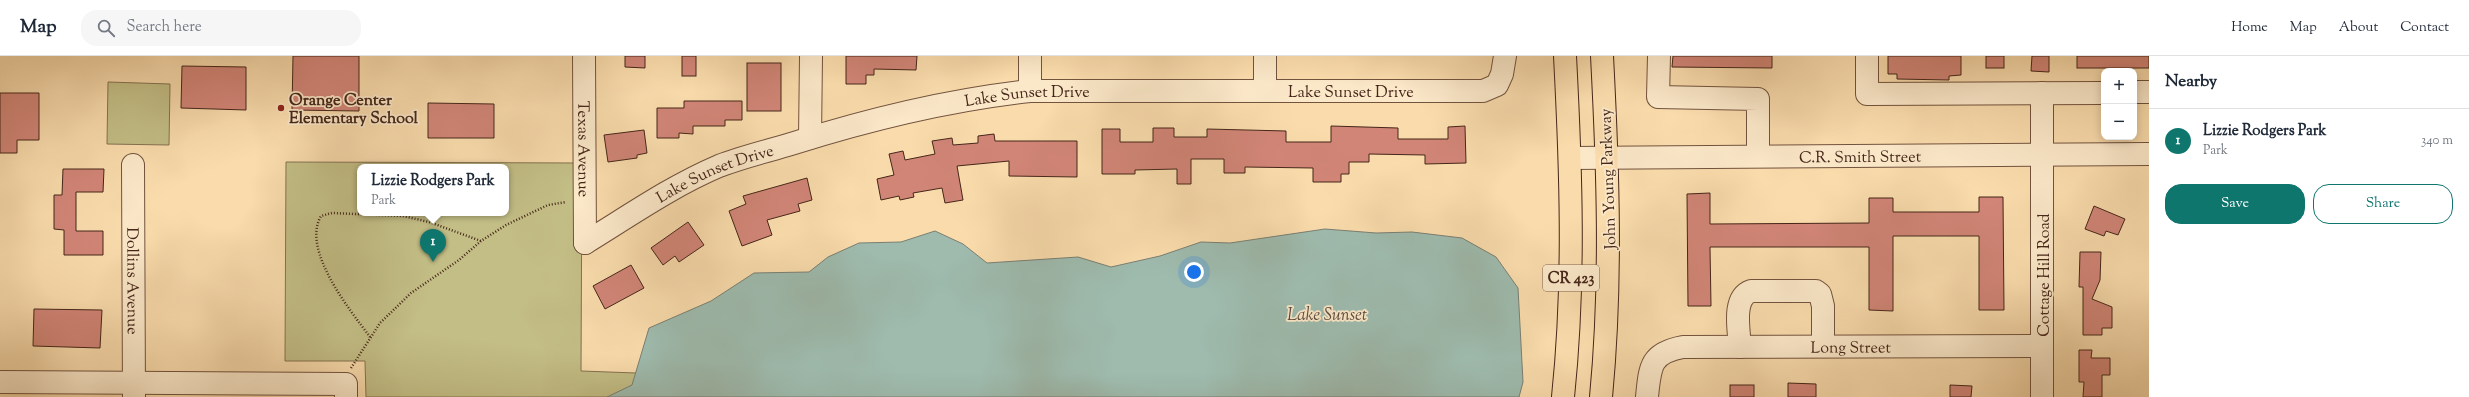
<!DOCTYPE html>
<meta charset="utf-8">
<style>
:root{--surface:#fff;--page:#f6f6f7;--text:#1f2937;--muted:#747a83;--line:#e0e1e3;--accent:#0f766e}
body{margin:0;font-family:"Sorts Mill Goudy",serif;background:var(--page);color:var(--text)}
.controls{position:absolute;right:12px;top:12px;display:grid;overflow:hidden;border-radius:8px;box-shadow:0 2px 10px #0003}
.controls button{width:36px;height:36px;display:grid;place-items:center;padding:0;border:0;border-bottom:1px solid var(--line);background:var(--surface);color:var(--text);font:20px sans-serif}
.you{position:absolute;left:1194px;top:216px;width:14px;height:14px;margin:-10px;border:3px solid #fff;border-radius:50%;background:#1a73e8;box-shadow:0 0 0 6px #1a73e833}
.badge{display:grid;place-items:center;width:26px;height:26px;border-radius:50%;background:var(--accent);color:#fff;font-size:13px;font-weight:700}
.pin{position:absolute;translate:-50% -33px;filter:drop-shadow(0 1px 2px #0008)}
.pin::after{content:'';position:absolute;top:21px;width:14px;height:12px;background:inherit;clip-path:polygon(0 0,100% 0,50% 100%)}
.popup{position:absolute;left:357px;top:108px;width:152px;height:52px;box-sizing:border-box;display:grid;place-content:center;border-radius:8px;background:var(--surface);filter:drop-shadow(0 1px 3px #0005);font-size:13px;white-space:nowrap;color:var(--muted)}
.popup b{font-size:15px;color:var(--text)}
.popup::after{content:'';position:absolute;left:50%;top:100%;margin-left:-8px;border:8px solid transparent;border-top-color:var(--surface)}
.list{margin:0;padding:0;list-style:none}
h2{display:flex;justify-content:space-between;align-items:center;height:52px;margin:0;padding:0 16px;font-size:17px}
h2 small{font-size:13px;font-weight:400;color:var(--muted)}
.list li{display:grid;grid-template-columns:26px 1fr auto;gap:12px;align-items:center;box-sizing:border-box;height:64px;padding:0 16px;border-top:1px solid var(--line)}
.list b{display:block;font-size:15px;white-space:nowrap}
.list p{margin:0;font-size:13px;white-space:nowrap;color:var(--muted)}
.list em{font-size:13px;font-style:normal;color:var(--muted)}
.actions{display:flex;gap:8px;padding:12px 16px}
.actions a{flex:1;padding:9px 0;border:1px solid var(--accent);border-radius:16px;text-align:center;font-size:14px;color:var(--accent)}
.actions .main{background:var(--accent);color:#fff}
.icon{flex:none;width:22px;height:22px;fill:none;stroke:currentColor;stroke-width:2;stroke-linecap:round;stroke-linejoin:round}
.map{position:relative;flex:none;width:2149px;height:341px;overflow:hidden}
header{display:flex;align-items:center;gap:24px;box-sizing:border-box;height:56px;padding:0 20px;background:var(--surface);border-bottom:1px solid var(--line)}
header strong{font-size:19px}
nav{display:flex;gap:22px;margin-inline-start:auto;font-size:14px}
.search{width:280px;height:36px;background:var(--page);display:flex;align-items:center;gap:10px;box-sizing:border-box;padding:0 14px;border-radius:16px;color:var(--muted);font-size:15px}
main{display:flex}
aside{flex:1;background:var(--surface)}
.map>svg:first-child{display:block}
</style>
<header>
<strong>Map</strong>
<div class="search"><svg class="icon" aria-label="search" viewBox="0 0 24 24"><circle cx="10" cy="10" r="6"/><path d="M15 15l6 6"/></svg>Search here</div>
<nav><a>Home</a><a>Map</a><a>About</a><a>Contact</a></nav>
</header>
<main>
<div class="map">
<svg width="2149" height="341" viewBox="0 0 2149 341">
<rect width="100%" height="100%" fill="#f9dbac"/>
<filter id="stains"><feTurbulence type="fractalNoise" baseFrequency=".005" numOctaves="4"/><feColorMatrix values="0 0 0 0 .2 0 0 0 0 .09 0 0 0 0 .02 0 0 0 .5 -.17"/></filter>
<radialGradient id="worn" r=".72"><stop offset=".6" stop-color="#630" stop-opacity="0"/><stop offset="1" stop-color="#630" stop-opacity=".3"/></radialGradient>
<g fill="#c3be86" stroke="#847250" fill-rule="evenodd">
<path d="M108,26l62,2 -1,61 -62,-1z"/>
<path d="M286,106l296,1 -1,208 110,4 -22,22h-303l-1,-36h-80zM360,111h146v46h-146z"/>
</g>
<path fill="#9ebbae" stroke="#7a7f72" d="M1325,173l51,4 36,-1 50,6 34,19 22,31 5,94 -4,15h-912l25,-12 17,-57 62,-27 43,-28 55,-1 19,-15 31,-14 42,-1 34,-11 28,13 24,19 91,-6 33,10 49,-11 41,-14 29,1z"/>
<g fill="#d18577" stroke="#452619">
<path d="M293,0h66v55l-67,-1z"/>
<path d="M625,0h20v12l-20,-1z"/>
<rect x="682" y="0" width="14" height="20"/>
<path d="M846,0h71l-1,14 -42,-1v6h-8v9h-20z"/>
<path d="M1673,0h99v12l-100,-1z"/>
<path d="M1888,0h73v19l-12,1v4l-52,-1v-5h-9z"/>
<rect x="1986" y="0" width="18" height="12"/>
<path d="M2032,0h17v16l-18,-1z"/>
<rect x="2077" y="0" width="72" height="12"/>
<rect x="747" y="7" width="34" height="48"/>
<path d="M182,10l64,1v43l-65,-2z"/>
<path d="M0,37h39v47h-22v13h-17z"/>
<path d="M684,45h58v19h-17v6h-32v8l-14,-1v5h-22v-30h27z"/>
<path d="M428,47l66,1v34h-66z"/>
<path d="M1331,70l67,2v11h50v-12l17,-1 1,37 -41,1v-9l-56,-1v8h-20v12h-8v8h-28v-14l-68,-1v6h-21v-14h-33v25h-14v-15l-42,1v4h-33v-45h18v13h33v-14h21v9h33v-8l79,2v11h45z"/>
<path d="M644,74l3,23 -10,2v3l-29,4 -4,-27z"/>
<path d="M994,78l1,7h82v36l-68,-1v-15l-52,5 6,34 -18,3 -3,-15 -29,5 1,4 -14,3 -1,-4 -18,4 -4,-21 17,-4 -5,-21 14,-3 2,9 30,-6 -3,-13 20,-3 1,7 25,-2v-7z"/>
<path d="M63,113h41l-1,23h-27v39h27v24h-39v-25l-10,-1v-34h8z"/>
<path d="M807,122l5,22 -14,4 2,7 -33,9 5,15 -30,11 -13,-35 17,-7 -3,-8z"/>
<path d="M1710,137v31l159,-1v-25h24v14h86v-15h24l1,113h-25v-74h-86v75l-24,-1v-63h-159l1,59h-23l-1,-112z"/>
<path d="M2094,150l31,13 -7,16 -12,-4 -2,5 -19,-7z"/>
<path d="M688,166l16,23 -25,17 -4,-6 -12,9 -12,-17z"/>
<path d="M2080,196h21l-1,28 -8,19 20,8v21h-10v7h-19v-48h-4z"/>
<path d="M631,209l13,23 -39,21 -12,-23z"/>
<path d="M34,253l68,1 -2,38 -67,-2z"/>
<path d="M2079,294h13l-1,8h19v17h-8v22h-19l1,-15h-5z"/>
<path d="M1788,327l28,1v13h-28z"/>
<rect x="1730" y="329" width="24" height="12"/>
<path d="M1950,329l22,1 -1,11h-21z"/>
</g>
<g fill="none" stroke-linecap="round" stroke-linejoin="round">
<defs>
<g id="minor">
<path id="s1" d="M584,0l1,187"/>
<path d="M1659,0l-1,41 100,2v57"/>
<path d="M1867,0v38l237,-1"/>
<path d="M1265,34v-34"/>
<path d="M1030,35v-35"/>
<path d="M2134,36h15"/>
<path d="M810,82l1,-82"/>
<path id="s2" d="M1570,102l579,-4"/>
<path id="s3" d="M133,109l1,232"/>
<path id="s4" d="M585,187c44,-27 87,-57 134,-77 23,-9 49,-15 72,-22 79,-25 157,-44 239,-53h453l14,-6 5,-11 3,-18"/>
<path d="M1740,291c-1,-17 -8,-49 11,-56h65l4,3 3,12v40"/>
<path d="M0,326l346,2v13"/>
<path id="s5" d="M1647,341c3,-30 3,-44 36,-50l359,-1"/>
<path d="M2042,341v-304"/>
</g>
<g id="major">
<path d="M1563,341c12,-114 8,-227 2,-341"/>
<path d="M1601,341c11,-114 7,-227 1,-341"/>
</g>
</defs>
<use href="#minor" stroke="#72533e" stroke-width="24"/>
<use href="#major" stroke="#452619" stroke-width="24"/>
<g stroke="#452619" stroke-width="2.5" stroke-dasharray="1 2" stroke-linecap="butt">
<path d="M370,281c-20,-27 -69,-87 -49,-121l11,-3 71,3 26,6 52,19"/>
<path d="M351,312l29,-45 31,-30 48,-33 22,-19 25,-16 42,-20 18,-3"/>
</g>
<use href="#minor" stroke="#fbe8c9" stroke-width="22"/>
<use href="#major" stroke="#f9dbac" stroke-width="22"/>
</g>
<circle fill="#8f2418" stroke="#fbe8c9" stroke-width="1.5" cx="281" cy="52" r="4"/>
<g text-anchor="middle" stroke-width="3.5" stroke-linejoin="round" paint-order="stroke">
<rect fill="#fbe8c9" stroke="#7c604e" stroke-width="1" x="1543" y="209" width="56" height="26" rx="3"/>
<g font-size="15" font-weight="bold" fill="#452619">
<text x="1571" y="227">CR 423</text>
</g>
<g font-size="16" fill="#452619" stroke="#fbe8c9">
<text dy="6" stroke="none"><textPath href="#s4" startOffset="796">Lake Sunset Drive</textPath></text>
<text dy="6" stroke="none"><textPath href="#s4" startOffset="472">Lake Sunset Drive</textPath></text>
<text dy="6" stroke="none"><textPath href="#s1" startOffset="93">Texas Avenue</textPath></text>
<text dy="6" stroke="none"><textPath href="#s2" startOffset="290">C.R. Smith Street</textPath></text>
<text dy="6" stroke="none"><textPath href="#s4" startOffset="148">Lake Sunset Drive</textPath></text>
<text transform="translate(1607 123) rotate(-92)" y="6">John Young Parkway</text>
<text transform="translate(2043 219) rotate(-90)" y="6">Cottage Hill Road</text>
<text dy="6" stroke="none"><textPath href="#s3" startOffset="116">Dollins Avenue</textPath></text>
<text dy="6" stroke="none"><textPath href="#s5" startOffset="237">Long Street</textPath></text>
</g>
<g font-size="16" font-weight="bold" fill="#452619" stroke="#fbe8c9" text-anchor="start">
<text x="289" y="49">Orange Center<tspan x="289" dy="18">Elementary School</tspan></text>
</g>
<g font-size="17" font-style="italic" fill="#5b4b3e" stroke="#fbe8c9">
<text x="1327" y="264">Lake Sunset</text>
</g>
</g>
<rect width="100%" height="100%" filter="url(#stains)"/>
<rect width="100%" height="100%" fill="url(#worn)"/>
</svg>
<div class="controls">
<button>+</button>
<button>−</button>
</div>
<div class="you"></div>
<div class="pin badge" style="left:433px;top:206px">1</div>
<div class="popup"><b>Lizzie Rodgers Park</b>Park</div>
</div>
<aside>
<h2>Nearby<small></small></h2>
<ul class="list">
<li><span class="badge">1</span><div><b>Lizzie Rodgers Park</b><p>Park</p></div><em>340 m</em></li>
</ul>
<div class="actions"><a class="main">Save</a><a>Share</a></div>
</aside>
</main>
